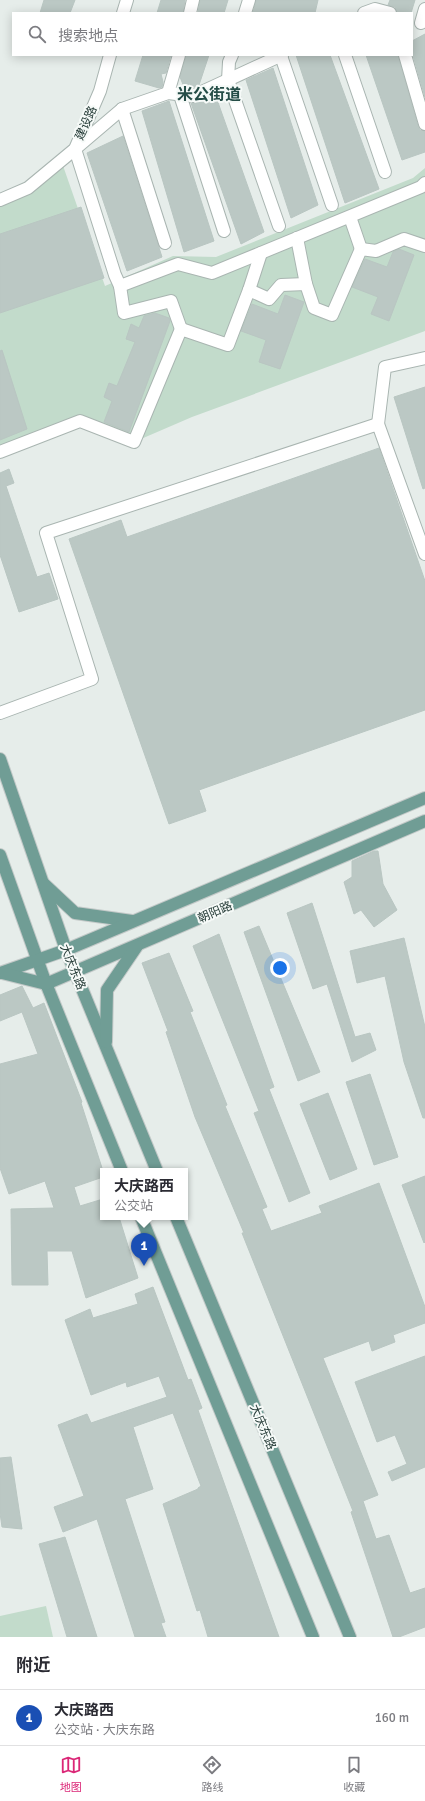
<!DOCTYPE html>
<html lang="zh">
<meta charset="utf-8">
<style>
:root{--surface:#fff;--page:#f7f7f7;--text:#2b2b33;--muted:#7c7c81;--line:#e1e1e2;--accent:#db2777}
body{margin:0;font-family:Signika,"Noto Sans SC",sans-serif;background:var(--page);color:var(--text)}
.you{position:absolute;left:280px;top:968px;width:14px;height:14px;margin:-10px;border:3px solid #fff;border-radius:50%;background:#1a73e8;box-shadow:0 0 0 6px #1a73e833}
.badge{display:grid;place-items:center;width:26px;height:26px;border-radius:50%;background:var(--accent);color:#fff;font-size:13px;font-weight:700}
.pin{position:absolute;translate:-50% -33px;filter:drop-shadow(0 1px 2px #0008)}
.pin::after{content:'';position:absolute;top:21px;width:14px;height:12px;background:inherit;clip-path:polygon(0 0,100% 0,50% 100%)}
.popup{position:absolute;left:100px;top:1168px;width:88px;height:52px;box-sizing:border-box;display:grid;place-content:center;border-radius:0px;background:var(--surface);filter:drop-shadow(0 1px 3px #0005);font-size:13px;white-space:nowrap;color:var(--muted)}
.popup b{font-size:15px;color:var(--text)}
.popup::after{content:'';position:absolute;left:50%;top:100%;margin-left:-8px;border:8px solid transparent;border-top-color:var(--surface)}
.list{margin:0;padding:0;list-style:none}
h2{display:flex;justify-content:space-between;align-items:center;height:52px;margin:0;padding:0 16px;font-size:17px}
h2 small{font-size:13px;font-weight:400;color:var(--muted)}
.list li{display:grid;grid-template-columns:26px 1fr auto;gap:12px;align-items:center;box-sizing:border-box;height:56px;padding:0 16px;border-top:1px solid var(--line)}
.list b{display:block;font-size:15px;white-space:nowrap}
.list p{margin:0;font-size:13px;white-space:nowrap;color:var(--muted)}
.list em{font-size:13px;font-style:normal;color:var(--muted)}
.icon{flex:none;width:22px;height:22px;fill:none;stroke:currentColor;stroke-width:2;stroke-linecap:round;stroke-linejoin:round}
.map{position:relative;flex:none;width:425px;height:1637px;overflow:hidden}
.search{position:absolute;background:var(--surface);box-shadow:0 2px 10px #0003;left:12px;right:12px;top:12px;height:44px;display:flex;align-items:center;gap:10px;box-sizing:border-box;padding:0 14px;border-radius:0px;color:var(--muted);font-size:15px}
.sheet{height:108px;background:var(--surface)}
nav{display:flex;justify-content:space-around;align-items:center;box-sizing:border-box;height:56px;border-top:1px solid var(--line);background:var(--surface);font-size:11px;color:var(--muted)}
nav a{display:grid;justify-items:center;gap:2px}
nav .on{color:var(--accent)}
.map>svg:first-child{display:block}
</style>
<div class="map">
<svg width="425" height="1637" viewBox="0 0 425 1637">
<rect width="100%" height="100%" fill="#e6edea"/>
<g fill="#c2dbcb">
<path d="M61,160l44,126 68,-30 43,1 197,-79 12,-10v163l-233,86 -58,25 -54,-21 -80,31v-252z"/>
<path d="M46,1606l7,31h-53v-21z"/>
</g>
<g fill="#bbc8c4" stroke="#b9c6c2">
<path d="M44,0h31l-5,13h-30z"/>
<path d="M161,0h24l-2,13h-26z"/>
<path d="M200,0h28l-4,13h-26z"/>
<path d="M256,0h62l-3,13h-62z"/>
<path d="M390,0h25l-4,13h-14l-2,-6 -7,-2z"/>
<path d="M425,34v63l-13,-45v-11z"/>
<path d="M143,55h28l-5,18 -5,1 2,8 -1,5 -3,1 -24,-7z"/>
<path d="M186,55h23l-10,30 -7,3 -8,-1 -4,-10z"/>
<path d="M296,55h34l49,134 -34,14z"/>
<path d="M366,55h32l20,71 2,4 5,1v21l-23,8z"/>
<path d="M273,68l45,137 -27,13 -45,-138z"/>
<path d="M215,94l49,138 -23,12 -50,-141h5z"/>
<path d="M169,101l45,140 -30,11 -42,-141z"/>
<path d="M123,136l39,121 -35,14 -40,-118z"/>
<path d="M81,207l23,71 -104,35v-79z"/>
<path d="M399,249l15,6 -25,66 -18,-7 7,-17 -26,-10 13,-28 22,8 6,-15z"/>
<path d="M285,295l19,7 -24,67 -21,-7 7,-22 -25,-9 11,-27 26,10z"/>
<path d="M155,313l14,5 1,3 -41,111 -25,-10 8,-21 -8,-4 5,-14 8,3 18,-44 -9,-3 5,-15 8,4 5,-12z"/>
<path d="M2,350l25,79 -27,11v-89z"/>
<path d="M425,387v101l-2,1 -29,-92z"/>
<path d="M379,448l46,133v129l-226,80 7,21 -37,13 -100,-285 52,-19 6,17z"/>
<path d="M9,469l5,14 -8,3 31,91 12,-4 9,26 -39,13 -19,-57v-82z"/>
<path d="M374,851h4l5,33 14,26 -23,17 -13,-17 -7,4 -10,-32 8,-5v-16z"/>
<path d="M312,903l43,134 15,-4 6,17 -24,12 -25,-78 -14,5 -26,-76z"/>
<path d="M259,926l61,146 -22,9 -54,-149z"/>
<path d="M219,934l55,153 -5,2 41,104 -21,9 -35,-89 5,-2 -66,-165z"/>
<path d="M404,938l21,89v91h-2l-19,-56 -19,-86 -28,7 -7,-32z"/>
<path d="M169,953l24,58 -3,1 37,93 -2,1 42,101 -5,2 9,22 51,-18 -3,-7 60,-23 46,124v16l-32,12 2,7 -23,9 -3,-10 -46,17 55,137 -15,6 13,38 13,-4 21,58 15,-5v39l-26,10h-6l-42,-125 2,-1 -111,-278h2l-49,-116 -29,-85 2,-1 -26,-68z"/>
<path d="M22,986l11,22 11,-5 38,99 -1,1 22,68v6l-29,10 6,19 23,-7v18h16l19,61 -52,20 -14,-47h-25l1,34h-36l-1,-76 43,-1 -9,-27 -36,13 -9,-26v-104l38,-10 -16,-42 -22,9v-26z"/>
<path d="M370,1074l28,83 -24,8 -28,-83z"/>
<path d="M328,1093l29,76 -27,11 -30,-76z"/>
<path d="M425,1176v66l-1,1 -22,-58z"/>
<path d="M153,1287l35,93 3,-1 11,29 -4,2 81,227h-71l-8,-27 -3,1 -34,-107 35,-15v-1l3,-2 -28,-73 -40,14 20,62 -28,10 40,123 -4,1 5,14h-31l-38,-118 -34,13 -9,-25 30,-11 -26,-71 29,-11 4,9 76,-26 -8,-21 -32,11 -1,-5 -35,13 -26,-75 25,-11 3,9 45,-14 -3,-10z"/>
<path d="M425,1356v111l-33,14 -4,-9 19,-8 -12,-29 -18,7 -22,-60z"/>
<path d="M11,1457l11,72 -20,-2 -2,-14v-55z"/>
<path d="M65,1537l32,100h-30l-28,-93z"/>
</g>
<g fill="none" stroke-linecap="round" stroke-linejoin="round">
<defs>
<g id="minor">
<path d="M123,13l4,-13"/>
<path d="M190,13l3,-13"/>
<path d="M245,13l4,-13"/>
<path d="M364,13l11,-4 15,4"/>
<path d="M421,23l4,-14"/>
<path d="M232,55l-3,7 -1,18 51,146"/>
<path d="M282,55l-89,41 -25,-3 -46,16 -47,40 40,126 5,11 58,-22 34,9 209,-86 4,-4"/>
<path d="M345,55l40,117"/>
<path d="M405,55l20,69"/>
<path d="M281,56l51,149"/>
<path d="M168,93l11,-38"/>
<path d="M180,95l44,136"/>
<path d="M122,109l43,134"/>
<path d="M0,200l28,-12 47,-39 25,-58 10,-36"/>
<path d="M350,217l11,32"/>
<path d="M297,238l9,46"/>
<path d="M120,286l4,27 47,-12 10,28"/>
<path d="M249,290l12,-37"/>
<path d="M378,424l7,-57 40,-9"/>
<path d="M0,452l80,-31 54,21 47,-113 47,16 21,-55 20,9 12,-14 25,-1 8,24 18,7 29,-66 15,2 28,-12 21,7"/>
<path d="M0,713l92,-34 -46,-146 332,-109 47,130"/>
</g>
<g id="major">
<path d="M0,759l66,191 91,221"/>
<path d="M0,855l45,126 77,190"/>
<path d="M44,884l31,29 57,8"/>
<path d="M0,973l66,-23 359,-152"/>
<path d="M2,973l44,11 379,-163"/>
<path d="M106,1042l1,-52 30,-44"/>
<path d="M141,1217l172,420"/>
<path d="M176,1217l174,420"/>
</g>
</defs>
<use href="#minor" stroke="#a9b5b1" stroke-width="14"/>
<use href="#major" stroke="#c3c9c8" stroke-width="14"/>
<use href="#minor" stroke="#fff" stroke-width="12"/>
<use href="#major" stroke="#709d95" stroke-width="12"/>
</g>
<g text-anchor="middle" stroke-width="4" stroke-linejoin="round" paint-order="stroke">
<g font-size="12" fill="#273d39" stroke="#f6faf8">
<text transform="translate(86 123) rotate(-66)" y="4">建设路</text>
<text transform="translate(215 912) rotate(-23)" y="4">朝阳路</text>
<text transform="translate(73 967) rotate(68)" y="4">大庆东路</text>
<text transform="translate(263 1427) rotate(67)" y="4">大庆东路</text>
</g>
<g font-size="16" font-weight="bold" fill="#254d47" stroke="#f6faf8">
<text x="209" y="100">米公街道</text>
</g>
</g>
</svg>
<div class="you"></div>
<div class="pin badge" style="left:144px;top:1266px;background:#1a4fb4">1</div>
<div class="popup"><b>大庆路西</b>公交站</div>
<div class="search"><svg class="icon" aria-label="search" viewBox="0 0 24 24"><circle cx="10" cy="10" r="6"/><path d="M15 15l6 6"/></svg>搜索地点</div>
</div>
<section class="sheet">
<h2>附近<small></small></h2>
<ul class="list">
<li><span class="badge" style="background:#1a4fb4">1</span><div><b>大庆路西</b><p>公交站 · 大庆东路</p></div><em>160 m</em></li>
</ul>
</section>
<nav>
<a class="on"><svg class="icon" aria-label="map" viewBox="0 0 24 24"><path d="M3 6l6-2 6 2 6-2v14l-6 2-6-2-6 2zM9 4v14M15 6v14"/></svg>地图</a>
<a><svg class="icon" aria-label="directions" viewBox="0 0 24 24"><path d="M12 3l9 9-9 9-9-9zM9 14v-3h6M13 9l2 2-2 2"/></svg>路线</a>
<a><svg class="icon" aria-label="saved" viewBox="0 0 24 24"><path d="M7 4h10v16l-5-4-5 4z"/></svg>收藏</a>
</nav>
